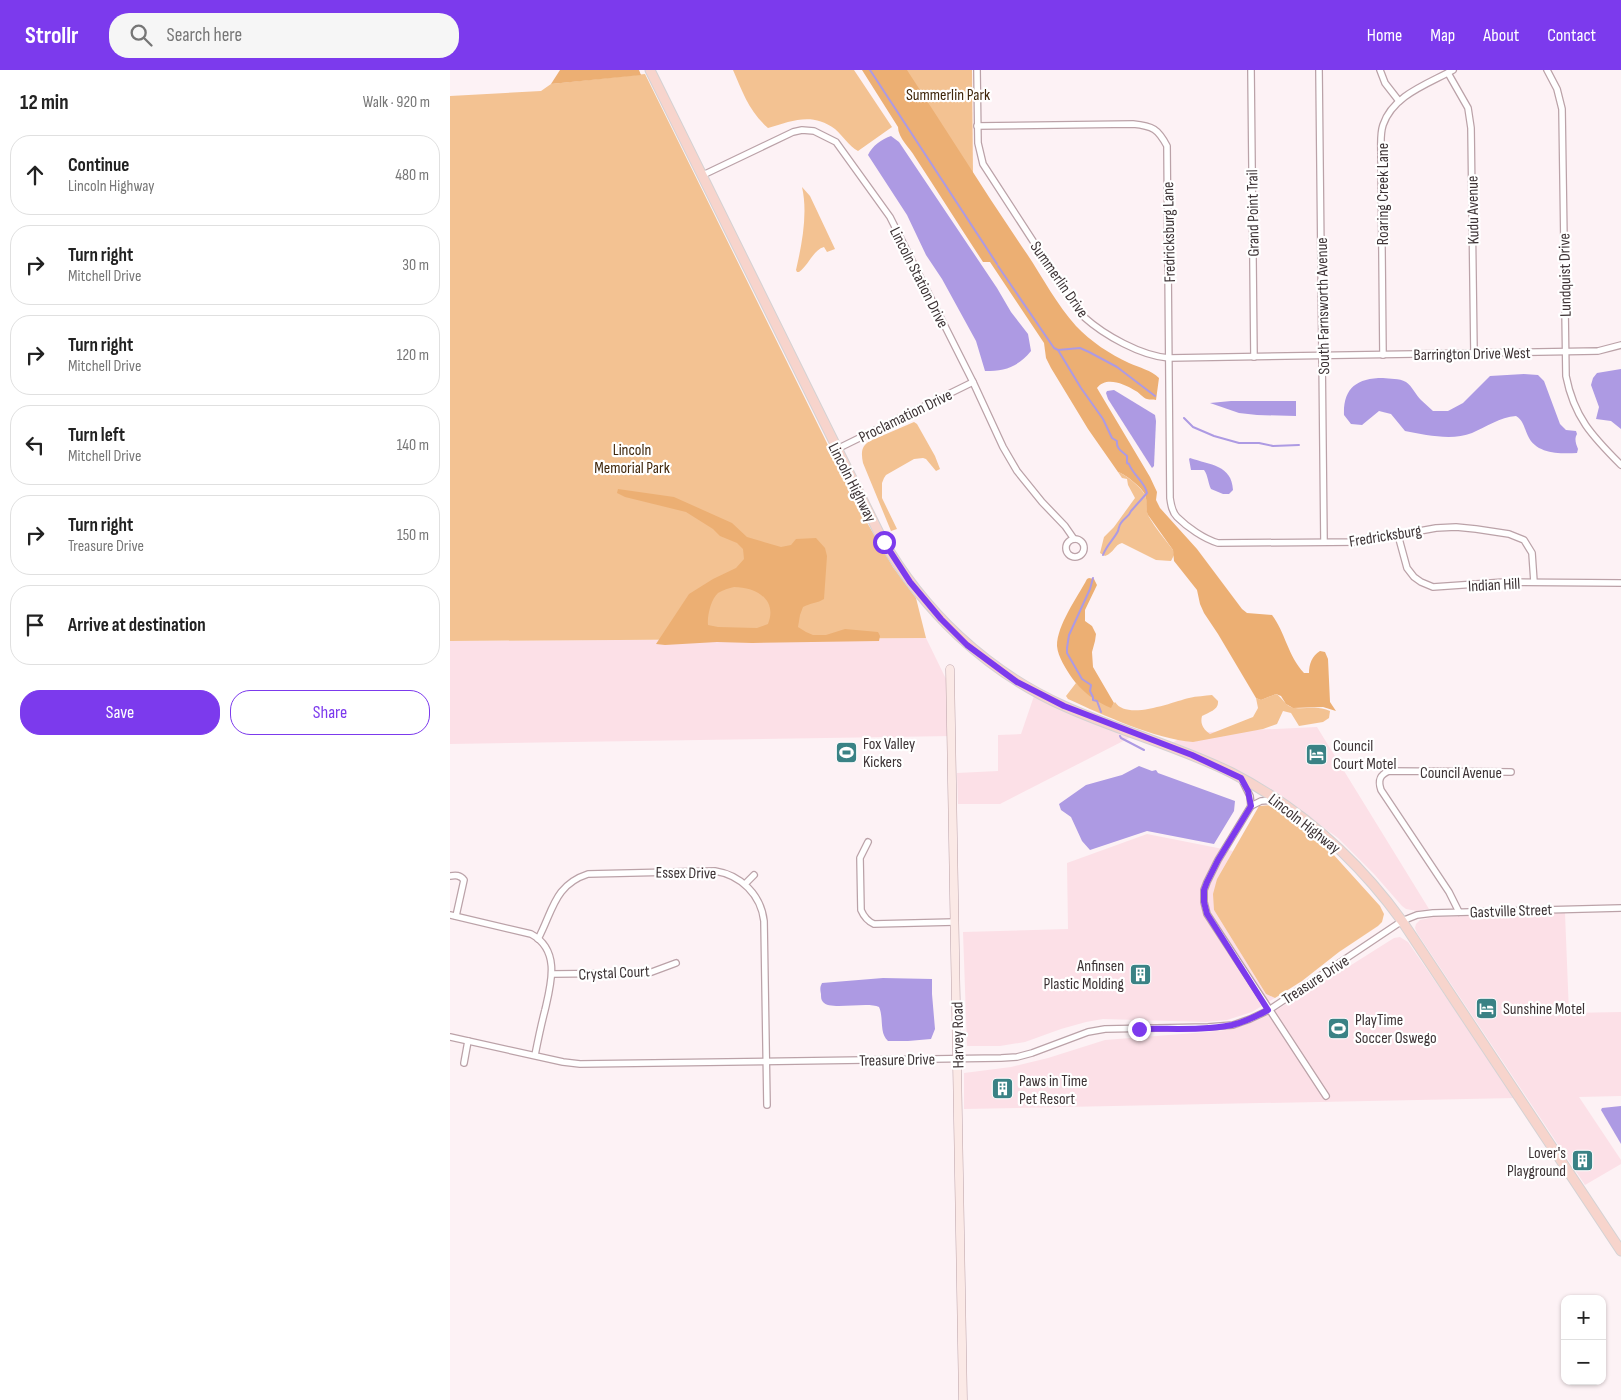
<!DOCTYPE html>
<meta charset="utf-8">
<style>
:root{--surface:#fff;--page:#f6f6f6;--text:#222;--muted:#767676;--line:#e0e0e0;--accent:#7c3aed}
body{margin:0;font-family:"Sofia Sans Condensed",sans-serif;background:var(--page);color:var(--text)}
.controls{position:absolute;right:15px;bottom:15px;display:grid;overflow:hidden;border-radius:10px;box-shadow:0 1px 4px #0004}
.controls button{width:45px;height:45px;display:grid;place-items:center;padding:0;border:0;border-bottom:1px solid var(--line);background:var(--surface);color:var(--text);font:25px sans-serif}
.stop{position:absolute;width:15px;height:15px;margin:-11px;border:4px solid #7c3aed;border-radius:50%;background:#fff}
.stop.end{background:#7c3aed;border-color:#fff;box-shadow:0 1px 5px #0008}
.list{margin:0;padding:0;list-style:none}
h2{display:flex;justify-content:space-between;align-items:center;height:65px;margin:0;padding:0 20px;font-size:21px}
h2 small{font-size:16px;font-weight:400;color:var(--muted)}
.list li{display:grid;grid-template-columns:32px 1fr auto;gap:15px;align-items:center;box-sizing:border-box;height:80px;margin:0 10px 10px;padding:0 10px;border:1px solid var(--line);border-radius:20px}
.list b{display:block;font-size:19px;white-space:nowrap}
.list p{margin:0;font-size:16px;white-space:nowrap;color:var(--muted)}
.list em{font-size:16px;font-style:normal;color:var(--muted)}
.actions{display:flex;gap:10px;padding:15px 20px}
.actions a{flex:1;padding:11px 0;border:1px solid var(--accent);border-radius:20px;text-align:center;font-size:18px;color:var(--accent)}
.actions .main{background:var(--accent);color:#fff}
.icon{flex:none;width:28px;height:28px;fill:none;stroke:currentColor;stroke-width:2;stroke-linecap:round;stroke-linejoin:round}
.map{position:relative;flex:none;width:1171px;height:1330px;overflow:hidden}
header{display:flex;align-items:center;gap:30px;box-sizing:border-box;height:70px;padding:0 25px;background:var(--accent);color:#fff}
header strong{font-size:24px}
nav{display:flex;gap:28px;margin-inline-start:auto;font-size:18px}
.search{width:350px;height:45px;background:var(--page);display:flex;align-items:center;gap:12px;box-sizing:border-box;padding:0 18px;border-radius:20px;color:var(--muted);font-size:19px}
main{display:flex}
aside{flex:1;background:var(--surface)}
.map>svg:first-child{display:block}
</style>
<header>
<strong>Strollr</strong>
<div class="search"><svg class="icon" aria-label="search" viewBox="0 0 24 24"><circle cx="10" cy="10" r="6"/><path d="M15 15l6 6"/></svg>Search here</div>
<nav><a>Home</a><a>Map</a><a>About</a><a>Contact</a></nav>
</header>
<main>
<aside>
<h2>12 min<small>Walk · 920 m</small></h2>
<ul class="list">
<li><svg class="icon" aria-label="ahead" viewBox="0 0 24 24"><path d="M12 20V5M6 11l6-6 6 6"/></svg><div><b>Continue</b><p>Lincoln Highway</p></div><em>480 m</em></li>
<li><svg class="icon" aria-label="right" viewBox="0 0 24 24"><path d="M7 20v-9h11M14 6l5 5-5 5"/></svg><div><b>Turn right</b><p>Mitchell Drive</p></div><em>30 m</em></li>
<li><svg class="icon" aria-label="right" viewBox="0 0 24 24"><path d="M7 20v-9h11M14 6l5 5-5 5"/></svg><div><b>Turn right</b><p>Mitchell Drive</p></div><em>120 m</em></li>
<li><svg class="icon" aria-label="left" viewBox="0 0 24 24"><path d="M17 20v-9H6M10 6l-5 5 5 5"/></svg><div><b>Turn left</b><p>Mitchell Drive</p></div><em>140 m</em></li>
<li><svg class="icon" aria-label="right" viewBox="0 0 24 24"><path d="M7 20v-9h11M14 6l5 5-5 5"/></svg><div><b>Turn right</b><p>Treasure Drive</p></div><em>150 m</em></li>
<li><svg class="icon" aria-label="arrive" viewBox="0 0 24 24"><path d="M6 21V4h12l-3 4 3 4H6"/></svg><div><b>Arrive at destination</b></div></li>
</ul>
<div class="actions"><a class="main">Save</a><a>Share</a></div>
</aside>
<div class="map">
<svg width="1171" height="1330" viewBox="0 0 1171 1330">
<rect width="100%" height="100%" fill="#fdf2f5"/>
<g fill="#fce0e7">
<path d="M476,568l20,41 7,57 -503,8v-103z"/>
<path d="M584,626l32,16 67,24 -133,68h-42l-1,-31 41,-2v-36l23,-1z"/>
<path d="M867,657l112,182 -12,2 -11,-2 -4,-3 -28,-32 -36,-36 -60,-44 -29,-16 -77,-35 17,-10z"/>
<path d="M697,764l86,17 -16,28 -3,31 52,84 9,4 -23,14 -25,8 -21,2 -103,-3 -17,3 -25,7 -36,13 -25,4h-33l-4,-114 105,-3 -1,-66z"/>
<path d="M1115,843l4,100 52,-1v84l-42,1 42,63v4l-36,21 -168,-252 -2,-5 1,-4 4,-4 14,-3z"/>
<path d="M950,867l8,5 108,156 -552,11v-36l47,-6 37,-9 57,-18 102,-8 19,-2 17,-4 17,-7 20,-11 26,-17 42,-24 46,-29z"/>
</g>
<g fill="#f3c292">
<path d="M283,0h121l38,57 -34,24c-9,-5 -15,-15 -23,-22 -23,-17 -43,-8 -67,-1 -19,-17 -25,-35 -35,-58z"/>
<path d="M450,0h72l1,105z"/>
<path d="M195,4l217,440 31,53 23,31 10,40 -476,3v-545l91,-5 10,-7z"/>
<path d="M352,117l8,9 25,53 -8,3 -3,-5c-11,3 -15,18 -25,25h-2l-1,-2c6,-26 12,-57 6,-83z"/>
<path d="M464,352l3,2 18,32 5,13 -4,2 -10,-12 -3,-1 -9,1 -28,16 -2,3 -2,5v15l15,31 -6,2 -28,-68c-2,-10 -2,-17 7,-22z"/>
<path d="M668,402c7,2 27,18 28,26 2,7 -1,12 3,19 7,12 16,22 24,33l1,5 -3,6 -15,-1 -34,-17c-8,2 -7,9 -17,13l-5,-3 4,-16 10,-10 21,-29 -7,-13 -1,-6 -5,-1z"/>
<path d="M626,613l13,12 22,12 4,-5c12,19 57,0 74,-4 8,-2 16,-2 23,-3l6,6c1,9 -9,11 -16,15 -2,8 1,13 8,18l43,-17 5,-9 -2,-10 5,2 15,-6c6,3 8,10 15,13 12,4 25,-3 39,4l-1,7 -6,4 -24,4 -8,-13 -8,-2 -6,13 -14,5 -70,13c-38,-3 -90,-27 -125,-43l-2,-3z"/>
<path d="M822,735l23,15 28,23 57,63 4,8 -2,8 -4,4 -39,26 -37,29 -27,17 -9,-4 -52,-84 -1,-16 4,-15 42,-73z"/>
</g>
<g fill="#ecaf73" fill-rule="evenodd">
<path d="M110,0h79l2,5 -90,9z"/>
<path d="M412,0h45c40,61 79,124 120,184 16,24 30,51 49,72 15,16 34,28 53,37 11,5 22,7 30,15l-3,22c-3,-1 -6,0 -9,-1 -4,-1 -8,-7 -13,-9 -10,-6 -28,-14 -37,-2l53,89 7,15 -1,8 4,8 37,41 45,60 5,4 25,2c13,17 16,41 32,58h5c0,-9 3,-17 11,-22l5,1 3,7 2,43 6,9 -13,-4 -30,1 -7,-4 -5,-8 -5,-2 -15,6 -5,-2 -38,-64 -14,-21 -4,-9 -3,-14 -23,-29 -1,-11 -25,-35c-3,-6 0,-13 -3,-20 -2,-7 -20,-21 -27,-23l-30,-43 -37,-61 -5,-10 -2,-15 -54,-81h-7c-23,-35 -45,-70 -68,-105 -5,-9 -17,-19 -17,-30z"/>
<path d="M168,419l56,8 58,26 15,14 34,10 10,-2 5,-6 20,-1 9,10 2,8 -3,43c-6,4 -14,4 -21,8l-3,8 -2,12 8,5 7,3h13l19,-6 33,3 2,4 -1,5 -127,2 -35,-1 -52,3 -9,-1 33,-50 24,-15 23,-11 8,-9 -1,-10 -6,-6 -17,-7 -7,-7 -27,-17 -61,-15 -8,-4zM284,517c21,0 44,12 34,37l-11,4 -39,-1 -10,-2c-1,-9 3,-26 10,-32 5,-3 11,-5 16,-6z"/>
<path d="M639,508l5,1 3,6 -12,25v11l7,5 4,8 -1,7 -3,11 1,15 21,36 -3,5c-15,-6 -30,-17 -39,-30 -6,-9 -14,-21 -15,-32 0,-21 20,-48 30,-67z"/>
</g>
<g fill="#ad9ae3">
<path d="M441,66l8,6 98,146 14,24 17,22 3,17c-13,16 -26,20 -46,20l-9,-30 -34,-62 -16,-24 -19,-40 -39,-60c4,-9 14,-16 23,-19z"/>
<path d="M1171,299v60l-10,-8 -15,-2 3,-12 -8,-22 2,-7 4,-5z"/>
<path d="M1074,304l14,1 6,6 16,43 6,6 10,1 1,3c-3,5 -1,10 1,15l-1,4c-17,1 -41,1 -49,-17 -4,-8 -4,-15 -12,-20 -16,1 -30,11 -44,17 -20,8 -46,2 -67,-2l-14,-17 -12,-3 -17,14 -11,-1 -7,-9c-1,-26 12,-37 39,-37 7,1 16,0 23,4 6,4 10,13 15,18 4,4 8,7 12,11h15l15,-8 27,-27z"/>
<path d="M664,320l41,25 1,6 -2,45 -2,2 -44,-69 -2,-6 1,-2z"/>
<path d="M781,331h65v15l-39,-1 -18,-2 -29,-10z"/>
<path d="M740,388c20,7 42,7 43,32l-4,4h-6l-12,-5c-3,-6 -3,-14 -7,-19h-13l-2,-11z"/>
<path d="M689,696l13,5 4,-1 2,3 77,28 -1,10 -20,33 -67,-13 -57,19 -8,-9 -11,-24 -10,-7 -2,-6 27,-19 36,-10z"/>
<path d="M433,908l49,1v15l3,35 -4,10 -23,2h-20c-9,-8 -4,-23 -9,-34 -12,-6 -49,4 -56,-5 -2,-2 -2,-5 -2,-8 -1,-5 -1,-7 1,-11z"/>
<path d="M1171,1036v38l-20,-34 1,-2z"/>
</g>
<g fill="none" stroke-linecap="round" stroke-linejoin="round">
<g stroke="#ad9ae3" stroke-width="2">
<path d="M420,0l127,194"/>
<path d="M548,196l56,82 4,2 22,-2 9,4 28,15 38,29"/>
<path d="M608,280l23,38 22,31 9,19 5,3c-1,8 5,10 10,15v7l2,1c4,11 16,18 18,29l-16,18c-2,6 -7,7 -10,12 -2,2 -2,5 -3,8 -4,8 -12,15 -15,24"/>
<path d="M734,348l9,9 21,9 25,7h20l14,3 26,-1"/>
<path d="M643,508l-3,11 -21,46 -2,13v5l15,26 9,6 -1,6 3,6v3l4,1 4,11"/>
<path d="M670,666l1,2 23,12"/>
</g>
<defs>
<g id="street">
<path d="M527,0l1,73 5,21 89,137c4,5 7,11 12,16 20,18 57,39 85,41l429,-7 23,-6"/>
<path d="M801,0l3,287"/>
<path d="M869,0l5,472"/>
<path d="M930,0l5,13 14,18"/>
<path d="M1097,0l10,19 5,20 4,267c8,41 26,60 55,89"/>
<path d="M998,3l20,35 3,20 3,225"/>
<path d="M527,56l156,-2c20,2 25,5 34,22l3,352c1,7 2,14 7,19 10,10 27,22 41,26l141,-1 77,-14 20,-1 20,2 33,5 15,6 8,13 2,29"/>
<path d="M253,105l90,-43 9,-2 12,1 22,11 54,75 83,165 30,65 14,24 25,31 23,24 9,13"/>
<path d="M933,285l-2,-202c0,-9 -1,-19 2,-28 10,-30 45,-41 70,-55"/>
<path d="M387,379l136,-67"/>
<path d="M948,465l9,33 7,9 7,5 12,5 72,-5 116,1"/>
<circle cx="625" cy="478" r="9"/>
<path d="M792,710l8,16 1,10"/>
<path d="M827,730l-16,1 -10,5 -33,54 -11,22 -3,8v12l3,12 119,182"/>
<path d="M418,772l-8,16 1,52c3,7 6,11 13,14l81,-2"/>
<path d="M0,806c6,-1 10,-1 14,4l-8,36"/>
<path d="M295,814l9,-9"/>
<path d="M1009,842l-10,-20 -68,-102c-3,-9 -2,-15 8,-19l122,1"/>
<path d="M0,845l81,19c30,16 20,50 14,76 -4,15 -7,30 -10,45"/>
<path d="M88,869c15,-28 16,-54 50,-65l127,-3c26,4 46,24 49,50l3,184"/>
<path d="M102,904l97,-1 27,-10"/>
<path d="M0,967l113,25 17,2 421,-6 16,-1 15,-4 56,-21 17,-3 103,-2 25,-2 17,-6 19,-9 133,-89 15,-6 16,-2 188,-5"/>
<path d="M14,993l4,-22"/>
</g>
<path id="secondary" d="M500,599l13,731"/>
<path id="primary" d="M200,0l231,467c42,74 105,134 183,169 55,25 114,40 168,67 68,35 125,86 170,148l219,330"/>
</defs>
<use href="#street" stroke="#bba2a8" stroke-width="8"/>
<use href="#secondary" stroke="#bba2a8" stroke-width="9"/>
<use href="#primary" stroke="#d4d2d3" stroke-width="11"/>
<use href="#street" stroke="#fff" stroke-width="5.5"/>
<use href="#secondary" stroke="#fbe9e6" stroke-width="8"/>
<use href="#primary" stroke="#f7d4cc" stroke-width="9"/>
</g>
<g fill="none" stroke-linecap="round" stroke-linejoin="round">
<path stroke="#7c3aed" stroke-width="6" d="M434,472l26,40 31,37 26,26 35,26 15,11 47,24 128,49 49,23 7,13 3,15 -33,54 -11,22 -3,8v12l3,12 61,96c-11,6 -23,12 -36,15 -30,6 -63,3 -93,4"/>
</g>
<defs>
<symbol id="stadium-square" viewBox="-11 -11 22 22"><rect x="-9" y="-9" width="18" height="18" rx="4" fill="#3a8285" stroke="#fff"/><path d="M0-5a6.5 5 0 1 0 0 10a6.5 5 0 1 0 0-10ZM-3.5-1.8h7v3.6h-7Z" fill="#fff"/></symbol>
<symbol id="hotel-square" viewBox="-11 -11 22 22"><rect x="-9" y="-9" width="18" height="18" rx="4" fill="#3a8285" stroke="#fff"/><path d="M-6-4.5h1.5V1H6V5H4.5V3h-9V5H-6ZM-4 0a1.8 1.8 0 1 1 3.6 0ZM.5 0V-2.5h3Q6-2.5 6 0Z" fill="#fff"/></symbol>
<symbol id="building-square" viewBox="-11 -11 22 22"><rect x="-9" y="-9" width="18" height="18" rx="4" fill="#3a8285" stroke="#fff"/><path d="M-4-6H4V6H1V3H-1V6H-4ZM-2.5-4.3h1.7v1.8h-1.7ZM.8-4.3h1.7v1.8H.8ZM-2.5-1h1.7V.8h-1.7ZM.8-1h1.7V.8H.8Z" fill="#fff"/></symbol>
</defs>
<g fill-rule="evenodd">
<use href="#stadium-square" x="384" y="670" width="25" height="25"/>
<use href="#hotel-square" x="854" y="672" width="25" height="25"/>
<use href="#building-square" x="678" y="892" width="25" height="25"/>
<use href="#hotel-square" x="1024" y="926" width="25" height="25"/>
<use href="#stadium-square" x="876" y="946" width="25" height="25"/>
<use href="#building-square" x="540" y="1006" width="25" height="25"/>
<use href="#building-square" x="1120" y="1078" width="25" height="25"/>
</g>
<g text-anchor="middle" stroke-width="4.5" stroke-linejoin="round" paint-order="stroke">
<g font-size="16" fill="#3f260b" stroke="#fff">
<text x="498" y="30">Summerlin Park</text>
<text x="182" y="385">Lincoln<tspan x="182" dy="18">Memorial Park</tspan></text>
</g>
<g font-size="16" fill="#3d3335" stroke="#fff">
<text transform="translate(932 124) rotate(-90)" y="6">Roaring Creek Lane</text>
<text transform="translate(1022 140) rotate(-91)" y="6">Kudu Avenue</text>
<text transform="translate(802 143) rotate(-91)" y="6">Grand Point Trail</text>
<text transform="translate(718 162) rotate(-91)" y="6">Fredricksburg Lane</text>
<text transform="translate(1114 205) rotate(-91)" y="6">Lundquist Drive</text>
<text transform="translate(470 207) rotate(63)" y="6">Lincoln Station Drive</text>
<text transform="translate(610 209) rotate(55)" y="6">Summerlin Drive</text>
<text transform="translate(872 236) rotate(-91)" y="6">South Farnsworth Avenue</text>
<text transform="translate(1022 283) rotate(-1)" y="6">Barrington Drive West</text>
<text transform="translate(455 345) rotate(-26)" y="6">Proclamation Drive</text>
<text transform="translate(403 412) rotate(63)" y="6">Lincoln Highway</text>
<text transform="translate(935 465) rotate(-9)" y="6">Fredricksburg</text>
<text transform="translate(1044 514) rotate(-3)" y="6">Indian Hill</text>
<text x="1011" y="708">Council Avenue</text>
<text transform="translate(855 753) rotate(38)" y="6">Lincoln Highway</text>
<text transform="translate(236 802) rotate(1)" y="6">Essex Drive</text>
<text transform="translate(1061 840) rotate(-2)" y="6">Gastville Street</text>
<text transform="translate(164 902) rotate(-3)" y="6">Crystal Court</text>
<text transform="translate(865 909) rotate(-33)" y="6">Treasure Drive</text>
<text transform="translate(507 965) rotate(-91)" y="6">Harvey Road</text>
<text transform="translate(447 989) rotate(-1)" y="6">Treasure Drive</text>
</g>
<g font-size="16" fill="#3d3335" stroke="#fff" text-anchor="start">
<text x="413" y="679">Fox Valley<tspan x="413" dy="18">Kickers</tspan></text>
<text x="883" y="681">Council<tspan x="883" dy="18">Court Motel</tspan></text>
<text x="674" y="901" text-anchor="end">Anfinsen<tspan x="674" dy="18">Plastic Molding</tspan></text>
<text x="1053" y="944">Sunshine Motel</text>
<text x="905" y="955">PlayTime<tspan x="905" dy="18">Soccer Oswego</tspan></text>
<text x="569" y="1016">Paws in Time<tspan x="569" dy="18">Pet Resort</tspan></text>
<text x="1116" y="1088" text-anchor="end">Lover's<tspan x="1116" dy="18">Playground</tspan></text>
</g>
</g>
</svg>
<div class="controls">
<button>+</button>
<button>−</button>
</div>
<div class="stop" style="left:434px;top:472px"></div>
<div class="stop end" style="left:689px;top:959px"></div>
</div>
</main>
